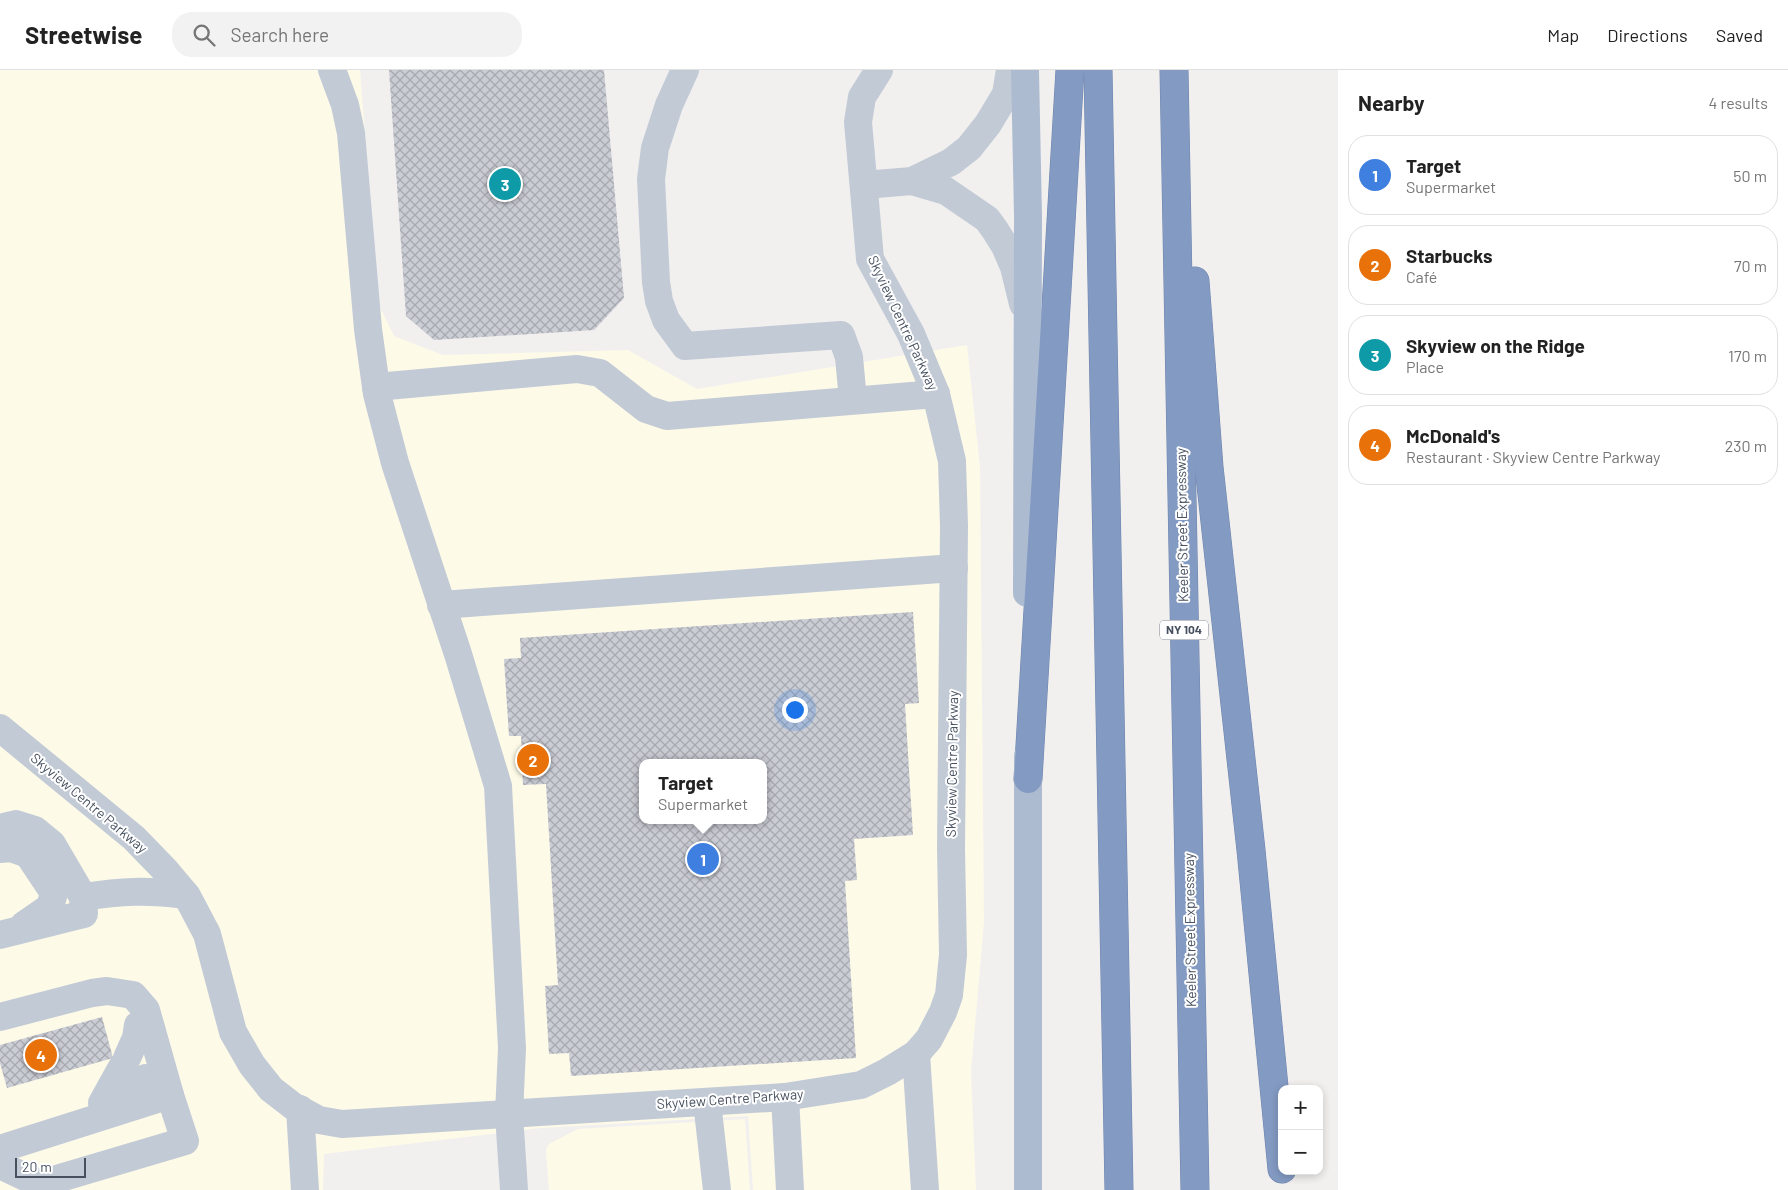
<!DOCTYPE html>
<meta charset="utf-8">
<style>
:root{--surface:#fff;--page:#f2f2f2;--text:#222;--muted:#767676;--line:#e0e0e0;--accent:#b45309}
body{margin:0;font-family:Barlow,sans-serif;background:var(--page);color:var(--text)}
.controls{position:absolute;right:15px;bottom:15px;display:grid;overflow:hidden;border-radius:10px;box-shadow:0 2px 8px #0003}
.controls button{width:45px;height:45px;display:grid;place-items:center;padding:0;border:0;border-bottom:1px solid var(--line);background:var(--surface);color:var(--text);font:25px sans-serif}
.scale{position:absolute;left:15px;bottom:12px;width:71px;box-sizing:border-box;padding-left:5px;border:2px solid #46505f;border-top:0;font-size:14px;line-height:18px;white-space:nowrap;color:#46505f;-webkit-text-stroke:4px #fff;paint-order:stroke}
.you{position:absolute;left:794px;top:639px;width:18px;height:18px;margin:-12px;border:4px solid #fff;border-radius:50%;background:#1a73e8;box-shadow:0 0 0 8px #1a73e833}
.badge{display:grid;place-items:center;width:32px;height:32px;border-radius:50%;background:var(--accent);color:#fff;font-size:16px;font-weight:700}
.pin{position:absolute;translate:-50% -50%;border:2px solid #fff;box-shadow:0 1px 5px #0006}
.popup{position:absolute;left:639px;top:689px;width:128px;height:65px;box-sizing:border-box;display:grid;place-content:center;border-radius:10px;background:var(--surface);filter:drop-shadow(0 1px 4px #0005);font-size:16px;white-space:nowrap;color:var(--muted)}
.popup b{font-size:19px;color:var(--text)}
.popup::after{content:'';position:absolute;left:50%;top:100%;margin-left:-10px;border:10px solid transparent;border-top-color:var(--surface)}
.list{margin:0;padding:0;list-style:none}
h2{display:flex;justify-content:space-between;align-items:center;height:65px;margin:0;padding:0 20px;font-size:21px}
h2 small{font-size:16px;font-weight:400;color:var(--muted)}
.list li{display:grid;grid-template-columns:32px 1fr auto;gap:15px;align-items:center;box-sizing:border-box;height:80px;margin:0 10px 10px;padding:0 10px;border:1px solid var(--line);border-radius:20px}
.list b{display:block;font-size:19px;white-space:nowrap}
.list p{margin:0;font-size:16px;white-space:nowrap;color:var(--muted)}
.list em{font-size:16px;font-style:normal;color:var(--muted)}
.icon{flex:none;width:28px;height:28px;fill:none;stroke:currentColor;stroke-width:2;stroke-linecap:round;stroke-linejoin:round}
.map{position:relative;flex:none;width:1338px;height:1120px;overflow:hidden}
header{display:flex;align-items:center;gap:30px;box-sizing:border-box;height:70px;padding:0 25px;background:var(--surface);border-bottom:1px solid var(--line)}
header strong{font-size:24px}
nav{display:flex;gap:28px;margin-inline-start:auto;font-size:18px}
.search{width:350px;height:45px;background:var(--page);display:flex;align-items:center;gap:12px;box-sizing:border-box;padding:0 18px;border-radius:20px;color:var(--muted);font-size:19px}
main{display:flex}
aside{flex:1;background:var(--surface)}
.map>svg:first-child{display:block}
</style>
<header>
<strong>Streetwise</strong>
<div class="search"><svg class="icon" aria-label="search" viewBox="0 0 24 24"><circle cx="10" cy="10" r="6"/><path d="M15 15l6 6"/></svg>Search here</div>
<nav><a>Map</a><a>Directions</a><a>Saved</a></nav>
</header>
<main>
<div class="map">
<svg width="1338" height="1120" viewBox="0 0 1338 1120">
<defs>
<pattern id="building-cross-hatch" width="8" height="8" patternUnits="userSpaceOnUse" patternTransform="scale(1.25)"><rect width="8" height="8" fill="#cbcdd5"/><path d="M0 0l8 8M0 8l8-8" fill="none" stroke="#a7a9b0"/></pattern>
</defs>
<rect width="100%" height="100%" fill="#f2f0ef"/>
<g fill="#fdfae8" fill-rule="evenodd">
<path d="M0,0h360l18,233 16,33 49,19 185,-5 69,39 270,-44 13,122 4,455 -13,150 5,118h-223l-5,-74 -207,12 -217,26 -1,36h-323zM643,693h120v57h-120z"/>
<path d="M745,1049l5,71h-201l-3,-40 3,-6 29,-15z"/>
</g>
<g fill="url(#building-cross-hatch)" fill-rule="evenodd">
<path d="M389,0h215l20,228 -30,32 -160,10 -28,-24z"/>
<path d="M913,542l6,91 -14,1 8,131 -59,4 3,41 -12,1 11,177 -285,18 -2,-23 -20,1 -4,-68 13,-1 -12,-201 -23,1 -2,-49h-12l-5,-77 17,-1 -1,-20zM643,693h120v57h-120z"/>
<path d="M102,947l11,41 -106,30 -7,-25v-18z"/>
</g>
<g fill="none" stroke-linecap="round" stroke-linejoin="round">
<defs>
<g id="highway">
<path d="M1098,0l21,1120"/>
<path d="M1174,0l21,1120"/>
<path d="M1195,211l14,186 42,383 31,319"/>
<path d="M1028,709l42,-709"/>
</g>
</defs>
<use href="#highway" stroke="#6e85ae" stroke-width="29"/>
<g stroke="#c2cad6" stroke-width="28">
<path d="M332,0l13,35 6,28 17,196 9,65 18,69 63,191 40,132 14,262 -3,66 5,76"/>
<path d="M685,0l-16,35 -14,43 -4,31 5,103 3,19 7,19 19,26 156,-11 8,22 4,43"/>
<path d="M912,111l34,10 41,28 8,11 10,16 9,21 9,37"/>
<path d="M864,115l48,-4 39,-19 18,-14 19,-24 18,-30 4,-24"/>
<path d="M376,317l201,-18 23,4 46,36 21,7 269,-22"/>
<path d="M441,535l513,-37"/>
<path d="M0,658l134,110 31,32 22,26 20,38 26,98 19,33 19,24 22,17 26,14 23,4 443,-27 76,-12 26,-13 29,-18 13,-15 14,-27 6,-17 4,-40 -2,-107 3,-322 -2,-65 -16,-67 -25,-60 -41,-75 -12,-137 4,-25 17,-27"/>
<path d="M0,758l16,-4 19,6 17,14 31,53 1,17 -84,21"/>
<path d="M0,779l11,-1 17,6 26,39 -4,14 -26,18"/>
<path d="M83,827c39,-6 64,-7 103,-2"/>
<path d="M0,947l92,-24 15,-2 26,4 13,15 24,85 -170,54"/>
<path d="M916,984l9,136"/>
<path d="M127,988l9,-20 2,-13"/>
<path d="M785,1027l5,93"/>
<path d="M109,1031l27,-11 9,-12"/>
<path d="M707,1032l10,88"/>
<path d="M102,1033l20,-36"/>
<path d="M300,1039l5,81"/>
<path d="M0,1095l40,19 145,-43 -15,-46"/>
</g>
<g stroke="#adbbd1" stroke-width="28">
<path d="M1025,0l3,146 -1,377"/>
<path d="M1028,686v434"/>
</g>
<use href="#highway" stroke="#839ac2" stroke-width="28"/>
</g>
<g text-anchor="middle" stroke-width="4" stroke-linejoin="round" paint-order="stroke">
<rect fill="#fff" stroke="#7e848f" stroke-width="1" x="1160" y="550.5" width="48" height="19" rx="4"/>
<g font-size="12" font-weight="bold" fill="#46505f">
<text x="1184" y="564">NY 104</text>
</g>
<g font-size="14" fill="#46505f" stroke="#fff">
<text transform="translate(903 253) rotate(65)" y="5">Skyview Centre Parkway</text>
<text transform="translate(1182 455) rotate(-91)" y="5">Keeler Street Expressway</text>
<text transform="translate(952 694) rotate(-89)" y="5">Skyview Centre Parkway</text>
<text transform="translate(89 733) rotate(40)" y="5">Skyview Centre Parkway</text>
<text transform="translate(1190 860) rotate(-91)" y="5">Keeler Street Expressway</text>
<text transform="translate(730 1029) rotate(-4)" y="5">Skyview Centre Parkway</text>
</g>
</g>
</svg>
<div class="controls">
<button>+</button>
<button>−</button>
</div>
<div class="scale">20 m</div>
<div class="you"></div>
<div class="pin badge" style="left:703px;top:789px;background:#3f7fe0">1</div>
<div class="popup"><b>Target</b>Supermarket</div>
<div class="pin badge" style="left:533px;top:690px;background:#e8710a">2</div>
<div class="pin badge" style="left:505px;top:114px;background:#0f9aa8">3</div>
<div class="pin badge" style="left:41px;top:985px;background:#e8710a">4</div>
</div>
<aside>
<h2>Nearby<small>4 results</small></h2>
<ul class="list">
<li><span class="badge" style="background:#3f7fe0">1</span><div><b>Target</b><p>Supermarket</p></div><em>50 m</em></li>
<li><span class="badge" style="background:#e8710a">2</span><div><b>Starbucks</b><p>Café</p></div><em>70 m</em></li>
<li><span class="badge" style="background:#0f9aa8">3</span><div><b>Skyview on the Ridge</b><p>Place</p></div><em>170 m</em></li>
<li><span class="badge" style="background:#e8710a">4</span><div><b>McDonald's</b><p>Restaurant · Skyview Centre Parkway</p></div><em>230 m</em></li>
</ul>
</aside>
</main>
